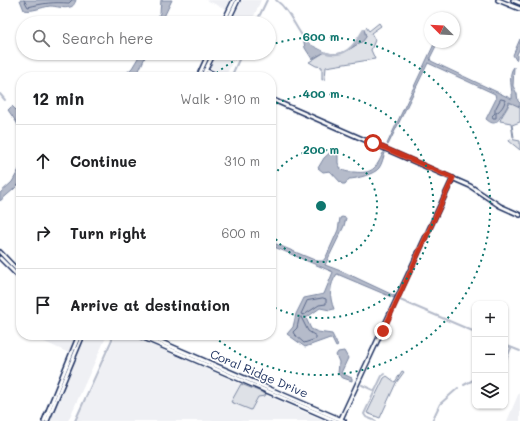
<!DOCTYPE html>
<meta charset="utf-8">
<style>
:root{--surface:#fff;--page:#f6f6f6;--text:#202124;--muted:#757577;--line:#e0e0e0}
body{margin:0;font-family:Mali,sans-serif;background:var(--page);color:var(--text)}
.controls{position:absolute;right:12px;bottom:12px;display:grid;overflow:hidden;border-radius:8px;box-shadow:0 1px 3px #0004}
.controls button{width:36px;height:36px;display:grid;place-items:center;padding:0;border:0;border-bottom:1px solid var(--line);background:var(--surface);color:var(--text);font:20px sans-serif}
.compass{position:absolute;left:424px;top:12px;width:36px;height:36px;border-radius:50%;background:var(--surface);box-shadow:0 1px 3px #0004;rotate:294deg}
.stop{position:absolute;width:12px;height:12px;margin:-9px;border:3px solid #c8321e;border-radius:50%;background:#fff}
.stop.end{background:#c8321e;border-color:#fff;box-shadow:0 1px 4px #0008}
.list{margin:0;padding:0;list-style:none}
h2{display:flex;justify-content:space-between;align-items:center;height:52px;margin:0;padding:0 16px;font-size:17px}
h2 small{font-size:13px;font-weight:400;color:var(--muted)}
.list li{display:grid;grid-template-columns:26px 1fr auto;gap:12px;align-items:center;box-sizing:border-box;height:72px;padding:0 16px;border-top:1px solid var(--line)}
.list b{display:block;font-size:15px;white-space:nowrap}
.list em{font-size:13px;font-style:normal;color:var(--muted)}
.icon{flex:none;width:22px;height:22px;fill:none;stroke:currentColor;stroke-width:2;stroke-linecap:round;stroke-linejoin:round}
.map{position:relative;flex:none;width:520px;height:421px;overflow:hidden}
.search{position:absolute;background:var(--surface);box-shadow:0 1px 3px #0004;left:16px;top:16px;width:260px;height:44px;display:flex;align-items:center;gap:10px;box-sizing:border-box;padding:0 14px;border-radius:22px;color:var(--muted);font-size:15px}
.panel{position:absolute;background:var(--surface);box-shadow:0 1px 3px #0004;left:16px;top:72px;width:260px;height:268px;border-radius:16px}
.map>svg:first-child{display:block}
</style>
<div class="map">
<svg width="520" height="421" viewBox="0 0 520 421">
<rect width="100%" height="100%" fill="#fff"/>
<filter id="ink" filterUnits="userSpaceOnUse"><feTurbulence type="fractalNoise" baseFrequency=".025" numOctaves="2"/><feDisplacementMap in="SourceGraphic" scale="8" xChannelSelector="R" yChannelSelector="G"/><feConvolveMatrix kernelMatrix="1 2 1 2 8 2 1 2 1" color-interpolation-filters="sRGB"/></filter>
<g filter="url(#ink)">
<g fill="#eff0f4">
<path d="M206,0h24l-4,9z"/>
<path d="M242,0h19l-10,23h-20z"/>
<path d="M217,53h20l-11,22 -16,-7z"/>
<path d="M29,335h47l-7,18z"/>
<path d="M87,335h20l-39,86h-20z"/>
<path d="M116,335h13l196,86h-249z"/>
<path d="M520,392v29h-13l11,-26z"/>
</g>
<g fill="#dee1e7" stroke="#7c88a2">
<path d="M379,23l2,3 -10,7 4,7 -4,10 4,9 -49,8 -1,12 -3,1v-13l-6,-1 -7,-4 16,-10c16,6 29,-5 41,-15l-2,-8 2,-2 3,4z"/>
<path d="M509,103h4l7,4v15l-8,3 2,12h-1l-2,-14 -11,-2c2,-7 8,-12 9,-18z"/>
<path d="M510,139l10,2v9l-11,-9z"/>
<path d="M402,371l2,1 -8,11 -16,35 -13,-5 17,-35 3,-2 8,6z"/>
<path d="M241,384l25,10 -1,2 -7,1 -7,13 -20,-8z"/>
</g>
<g fill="#b5bbca" stroke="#77839f">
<path d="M20,0h56c-1,3 -3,7 -6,7 -6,2 -14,-1 -20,-1 -8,1 -18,6 -26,4z"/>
<path d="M161,0h11l-11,23h-6l5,-10z"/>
<path d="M364,29l2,8 -3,4 -15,9 6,-5z"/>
<path d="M303,37l8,8 14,7 -13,7 -7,-11z"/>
<path d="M520,39v9l-3,6v4l-1,2 -3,-5z"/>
<path d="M435,42h3l-8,16 1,3 81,38c1,-8 -5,-25 2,-32l-1,19 4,8 1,7 2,2v4l-11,-5c-1,4 -4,8 -6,11 -5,7 -7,15 -17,6l10,-20 -1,-5 -67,-31 -40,82 -1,-1z"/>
<path d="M141,53h6l-11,24h-14l10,-9z"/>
<path d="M12,106l9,9v18l-4,-10 -9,-13z"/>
<path d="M334,149l4,3v11l3,6c4,3 8,3 13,3 18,2 22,-3 29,-19h2c-2,5 -3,11 -6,15 -4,6 -23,11 -30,11l-4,5h-3l-12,-13 -7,1 -5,-4 6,-10z"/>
<path d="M21,166v16l-7,7 -14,12v-8l12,-11z"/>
<path d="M342,217l4,1 -2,8 -19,39 21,8 49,23 -1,2 -5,-2 -52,-22c-8,11 -8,23 -3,35l-4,1 -10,-2 -14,10 5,11 7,3 14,2 6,12 -2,1 -4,-8 -2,-1 -25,9 -18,-13 6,-7 3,-13 8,-16 20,-4 9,-22 -61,-26 -1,-4 46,19h6l3,-4 12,-27 2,-12z"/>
<path d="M344,351l4,7 -7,15 11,5v3l-9,-3 -5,-4 1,-12 -3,-7 2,-3z"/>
</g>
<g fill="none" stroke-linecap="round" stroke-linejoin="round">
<g stroke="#596789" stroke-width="1">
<path d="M24,0l4,7c16,-4 25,-5 41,-4l3,-3"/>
<path d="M501,99l4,1c0,5 -5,11 -9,13v5h-3l-1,-2 3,-3v-3z"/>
<path d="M323,298l3,1v5l-7,1 -15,10 -3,-1 6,-13z"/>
<path d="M301,317l7,14 8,5v3l-12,4 -10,-9 -1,-2 4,-4 2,-9z"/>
</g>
<g stroke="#b5bbca" stroke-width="2">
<path d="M276,0c15,11 19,29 31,42 4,5 10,8 16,10 21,8 31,-6 41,-23"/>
<path d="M256,23l11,-23"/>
<path d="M231,77l11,-24"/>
<path d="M0,94l5,6"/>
<path d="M400,300l75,32"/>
<path d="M505,345l15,6"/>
<path d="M505,362l6,-14"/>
<path d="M362,385l13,6"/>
<path d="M464,385l11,-6"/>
<path d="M75,421l39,-86"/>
<path d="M376,421l-10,-4 -2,-3 18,-38 3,-2"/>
<path d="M432,421l8,-17 18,-16"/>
</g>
<defs>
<g id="secondary">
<path d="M498,0l22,9"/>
<path d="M513,0l7,3"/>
<path d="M223,23l11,-23"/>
<path d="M227,23l11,-23"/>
<path d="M205,70l15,7"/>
<path d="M198,77l11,-24"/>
<path d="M202,77l12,-24"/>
<path d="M271,99l199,87 30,20 20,9"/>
<path d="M0,252l21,22"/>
<path d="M0,258l21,21"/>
<path d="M137,335l199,86"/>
<path d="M145,335l199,86"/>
<path d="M44,421l35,-86"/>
<path d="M47,421l36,-86"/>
<path d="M340,421l113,-243"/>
</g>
</defs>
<use href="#secondary" stroke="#1b2f5e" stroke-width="6"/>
<use href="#secondary" stroke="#fff" stroke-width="3"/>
</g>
</g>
<g fill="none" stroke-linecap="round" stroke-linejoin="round" filter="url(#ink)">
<path stroke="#c8321e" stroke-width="5" d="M373,143l80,35 -70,153"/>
</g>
<g fill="none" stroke="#0f766e" stroke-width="2" stroke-dasharray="2 4">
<path d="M271 181A56 56 0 1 1 271 231"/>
<path d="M271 106A112 112 0 1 1 271 306"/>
<path d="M212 77A169 169 0 0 1 248 53M270 45A169 169 0 1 1 212 335"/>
</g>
<g text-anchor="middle" stroke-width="3" stroke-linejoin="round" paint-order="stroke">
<g font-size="12" fill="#1b2f5e" stroke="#fff">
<text transform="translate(259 374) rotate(23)" y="4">Coral Ridge Drive</text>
</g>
</g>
<circle cx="321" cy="206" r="6" fill="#0f766e" stroke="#fff" stroke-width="2"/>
<g font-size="12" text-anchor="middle" font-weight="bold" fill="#0f766e" stroke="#fff" stroke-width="3" stroke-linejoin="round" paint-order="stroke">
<text x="321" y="41">600 m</text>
<text x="321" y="98">400 m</text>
<text x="321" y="154">200 m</text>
</g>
</svg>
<div class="controls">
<button>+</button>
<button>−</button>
<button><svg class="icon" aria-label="layers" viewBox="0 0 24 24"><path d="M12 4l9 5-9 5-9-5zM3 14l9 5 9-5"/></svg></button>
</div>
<svg class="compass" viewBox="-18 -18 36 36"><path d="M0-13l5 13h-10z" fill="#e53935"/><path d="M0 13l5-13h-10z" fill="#757577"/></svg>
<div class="stop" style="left:373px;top:143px"></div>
<div class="stop end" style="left:383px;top:331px"></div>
<div class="search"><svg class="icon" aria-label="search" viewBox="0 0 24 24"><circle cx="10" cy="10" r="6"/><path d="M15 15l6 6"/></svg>Search here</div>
<section class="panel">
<h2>12 min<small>Walk · 910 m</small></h2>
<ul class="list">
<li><svg class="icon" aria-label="ahead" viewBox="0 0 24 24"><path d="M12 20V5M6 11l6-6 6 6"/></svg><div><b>Continue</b></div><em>310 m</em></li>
<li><svg class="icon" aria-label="right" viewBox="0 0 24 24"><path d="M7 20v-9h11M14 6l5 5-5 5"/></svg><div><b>Turn right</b></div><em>600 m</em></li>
<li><svg class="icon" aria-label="arrive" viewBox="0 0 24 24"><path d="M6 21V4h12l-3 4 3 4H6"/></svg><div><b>Arrive at destination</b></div></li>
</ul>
</section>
</div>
